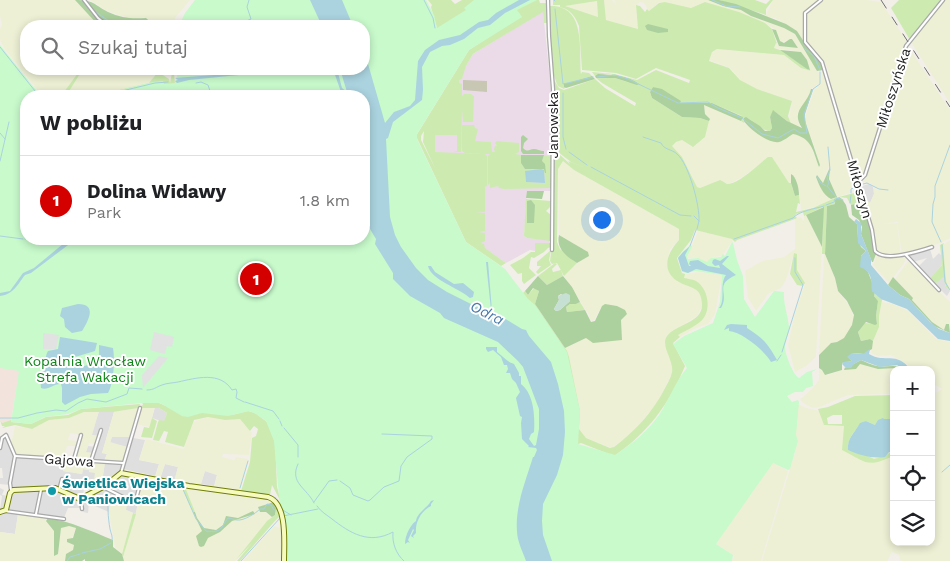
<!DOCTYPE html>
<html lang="pl">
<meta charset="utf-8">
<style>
:root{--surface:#fff;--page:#f6f6f6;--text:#202124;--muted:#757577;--line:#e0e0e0;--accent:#d40000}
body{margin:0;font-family:"Work Sans",sans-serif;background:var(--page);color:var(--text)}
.controls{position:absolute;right:15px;bottom:15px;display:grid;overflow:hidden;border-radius:10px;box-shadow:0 2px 8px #0003}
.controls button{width:45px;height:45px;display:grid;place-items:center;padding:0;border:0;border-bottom:1px solid var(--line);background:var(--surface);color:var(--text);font:25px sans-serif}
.you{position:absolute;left:601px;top:219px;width:18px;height:18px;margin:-12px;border:4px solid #fff;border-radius:50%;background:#1a73e8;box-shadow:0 0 0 8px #1a73e833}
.badge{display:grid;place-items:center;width:32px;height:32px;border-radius:50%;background:var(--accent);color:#fff;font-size:16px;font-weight:700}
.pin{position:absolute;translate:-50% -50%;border:2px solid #fff;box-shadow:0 1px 5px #0006}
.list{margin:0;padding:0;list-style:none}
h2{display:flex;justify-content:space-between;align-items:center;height:65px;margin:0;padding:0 20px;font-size:21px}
h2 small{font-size:16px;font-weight:400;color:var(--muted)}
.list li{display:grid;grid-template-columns:32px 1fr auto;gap:15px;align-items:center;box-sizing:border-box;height:90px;padding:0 20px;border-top:1px solid var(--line)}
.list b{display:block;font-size:19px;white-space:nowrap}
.list p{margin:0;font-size:16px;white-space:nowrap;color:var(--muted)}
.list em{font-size:16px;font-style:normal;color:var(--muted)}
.icon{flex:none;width:28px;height:28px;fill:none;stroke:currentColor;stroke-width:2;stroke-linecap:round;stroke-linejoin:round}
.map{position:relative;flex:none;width:950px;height:561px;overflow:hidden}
.search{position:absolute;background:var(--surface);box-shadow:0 2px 8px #0003;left:20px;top:20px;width:350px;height:55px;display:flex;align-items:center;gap:12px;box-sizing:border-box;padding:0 18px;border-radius:20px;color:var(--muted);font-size:19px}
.panel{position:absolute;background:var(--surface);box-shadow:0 2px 8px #0003;left:20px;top:90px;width:350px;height:155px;border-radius:20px}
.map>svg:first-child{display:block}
</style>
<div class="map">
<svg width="950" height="561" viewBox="0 0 950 561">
<rect width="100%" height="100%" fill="#f2efe9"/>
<g fill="#e0dfdf">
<path d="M869,184l4,3 1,7 -4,9 -6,-4 -5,-12z"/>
<path d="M930,249l3,10 6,-6 3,3v9l-13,14 -11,-12 9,-9 -14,4 -5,-4 3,-3z"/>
<path d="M943,276l3,11 4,4 -3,5 -12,-12z"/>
<path d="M155,407l4,1 8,5 -3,9 -12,-4z"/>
<path d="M99,411l15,1 -12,41 5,1 -3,7 -13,-1 -5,-8 2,-6 8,1 3,-11 -8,-1z"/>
<path d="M5,436l9,20 -5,29 -9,-1v-6h3l-1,-10h-2v-17l3,-14z"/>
<path d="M112,437h18l-3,10 -17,-4z"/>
<path d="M133,438l12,2 -6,20 20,4 -4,12 -32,-7z"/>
<path d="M16,457l49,3 -2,11 19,3 1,-5 6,1 6,2 7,10 3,-20 17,2 -2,6 -15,15 -14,6 -7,-4 -1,9 -3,2 -24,-11 -44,1 -2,-1 1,-7z"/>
<path d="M165,464l13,3 -4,15 -14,-3z"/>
<path d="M205,471l12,4 -3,11 -13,-2z"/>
<path d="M121,474l20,5 -5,35 -10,-4 -9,-8 -3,2 -4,-2 -1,10 -14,-6 -2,-4h-4l-1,11 -5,-1v-4h-15l-4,10 -57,-8 6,-19 43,-2 25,11z"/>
<path d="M0,488l4,2 -2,5 6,1 -3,14h-5l2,-14 -2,-1z"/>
<path d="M0,512l18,2 -3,20 -15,-2z"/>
</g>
<path fill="#ebdbe8" d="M543,11l8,79 -1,101h-23l-3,45 3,2 18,1 4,1v3h-14v8l-5,-1 -24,13 -36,-25 -45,-105 48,-79z"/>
<path fill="#f3e3dd" d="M0,366l20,3 -9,51 -9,3 -2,-3z"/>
<path fill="#c7c7b4" d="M463,80l24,1v11l-24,-2z"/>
<g fill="#eef0d5">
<path d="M0,0h75l24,26h-73v43h127l5,3 -9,11 -46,12 -61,1 -38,-48 -4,-8v-11l2,-4 -2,-9z"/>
<path d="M90,0h100l-15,18 -1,8h-19l-4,-5 -7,-4 -10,2 -16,-4 -13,-5z"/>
<path d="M604,0h8l4,4 -2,-4h94l15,6 18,4 10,6 33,12 11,6 17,26 5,11 2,2v11l-8,5 -2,7 -12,18 2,11 3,4 -11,-5 -2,-5 3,-18 -31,-10 -18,-8 -13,-15 -21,-8 3,-8 5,-3 67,6 17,13 9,3 -3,-11 -6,-8 -27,-4 2,-5 3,3 19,2 -6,-9 -10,3 -3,-2 -3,-10 -11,-7 -60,-21 -14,6 -26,-6 -7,1 -9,8 -5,-8 -4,-1 -4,4 2,23 -32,-9z"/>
<path d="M773,0h45l-15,12v28l-6,-9 -22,-13 -10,-1z"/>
<path d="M823,0h45l13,2 26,40 -42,133 -6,6 -27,-88 -4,-23 -3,-8 -18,-18 -1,-5 1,-26z"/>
<path d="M944,0h6v103l-39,-61z"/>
<path d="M597,1l1,16 -32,-9 -2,-2z"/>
<path d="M907,45l43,65v128l-10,5 -38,12 -5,-33 -14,2 14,-1 4,32 -21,-1 -5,-3 -1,-20 -10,-29 2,-2 4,3 4,-9v-6l5,2h10l-10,-1 -9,-6 -8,-1 4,-6z"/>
<path d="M821,72h3l30,100 2,13 -6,4v4l-13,4 -8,-18 1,-9 -1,-4 -6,17 -6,-8 -1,2 4,10 7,10 4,2 -12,7 -18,4 -2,-20 -7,-10 -1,3h-2l-20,-26 -25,19 -9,5 -7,3 -8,-4 -20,8 -3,-1 -7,-15 -18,-26 4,-4 6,-2 10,7 6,-6 6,-2 5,-21 -4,-4 -1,-9 37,16 24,17 17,3 11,-7 12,3 4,5 11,25 -7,-25 -8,-18v-7l9,-27 6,-5z"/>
<path d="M563,161l11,9 105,59v11l-9,9 -2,9v9l1,4 10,11 14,5 5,4 3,6 2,7 -6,12 -30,19 -2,10 8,17 -1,12 -15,29 -23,28 -22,17 -26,-10 -7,-9 1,-18 -11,-54 -4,-9 21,-10 35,-11v-7l3,-3 -22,-11 -8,14 -3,1 -2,-6 -25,-39 16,-15 7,-4 1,-5 -29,-17 -1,-66z"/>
<path d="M806,215l16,32 -6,110 -10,9 -11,6 -7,-27 6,-28 11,-34 -7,-9 -4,-21 -8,27 -5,8 -13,6 -12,17 -8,-13 -3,-27 17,-10 22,-4 11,-8v-30l5,-2 4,4v-5z"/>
<path d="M698,231l34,8 1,1 -11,16 -9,1 -4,6 -14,-5h-8z"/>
<path d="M950,240v49l-4,-8 -3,-36z"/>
<path d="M824,254h1l10,24 3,13 13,17 3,11 -2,6 -8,14 -7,3 -6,1 -12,12z"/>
<path d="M877,255l29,2 -2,6 -15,20 -16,-18z"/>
<path d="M908,261l42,41v22l-2,-1 -4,7 -12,-8 -20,-22 1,-2 -18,-19z"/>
<path d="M699,272l23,3 -7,39 -7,10 -12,4 -16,9 -2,-2 22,-13 8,-14 -4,-18 -5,-6 -15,-6 1,-4z"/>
<path d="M882,302l11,2 15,7 28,28 14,3v219h-49l-2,-6 -7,-3 -5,9h-125l34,-112 -1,-18 3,-27 8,4 14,3 4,14 20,1 50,29v87h37v-148l5,-1 6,-4 -11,-7v-12h-18l-3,-4 -19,-11 -13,1 -7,-3 2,-12 6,-14v-16z"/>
<path d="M860,364l18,5 20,-1 2,2h-6v24l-46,1 -31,13 -7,-1 -8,-5 -2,-3 3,-2 10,-9 6,-8v-12l8,7 15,-5h8z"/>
<path d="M155,407l-6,20 -12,-3 5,-16z"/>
<path d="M138,408l-8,29h-18l-2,5 17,5 -5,16 -18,-2 3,-7 -5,-1 12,-41z"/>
<path d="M99,411l-7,24 6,1 -2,8 -7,-1 -3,9 7,1 -3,7 -15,-1 7,-24 -12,-2 -2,7 11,1 -2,5h-10l-4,12 -47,-2 -5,-12 4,-18 17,3 17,-9 20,-2 15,-6z"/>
<path d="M208,417l12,2h20l12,14 -3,22 -26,-1 -1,3 12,3 2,-3 12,2 -9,32 -25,-3 3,-13 -12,-4 -5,15 -26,-4 4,-15 -13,-3 -5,15 -5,-1 4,-14 -20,-4 7,-21 38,10 8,-27z"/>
<path d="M65,460l40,2 -3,20 -8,-2 1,-7 -6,-1v-2l-6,-1 -1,5 -19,-3z"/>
<path d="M772,462l16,9 -27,90h-29l2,-4 -1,-2 -17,-11z"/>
<path d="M142,479l40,8 86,12 5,3 -15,5 14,10 -37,44h-111l-1,-4 15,-52 -1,-5z"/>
<path d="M120,497l8,4 -2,9 7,3 -11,41 -7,-7 -6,-34 1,-11 4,1 1,-1h2z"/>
<path d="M18,514l29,4 3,9 4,4v24l4,-1 3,-27 8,-1 7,2 -6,15 4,2 -1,5 -7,4 -1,7h-65v-29l15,2z"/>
<path d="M274,526l8,2v33h-39z"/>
</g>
<g fill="#cdebb0" fill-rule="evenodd">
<path d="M428,0h23l4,4 7,-4h22l-87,106 40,-78 -6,-21 1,-2z"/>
<path d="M530,0h9l1,3h7l1,-3 -1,23h-3l-1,-11 -70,42 -7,12 -4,13 -3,1v3l3,1v12l2,-2h7l3,2 -1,26h-10l-1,-13 -1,43h-7l3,-1v-16h-22v17l48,2 -18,-1 -3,-2v-26h12l1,3 3,1 -3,12 16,1 1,10h3l-1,-3 1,-3h2l-2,-3 2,-2 22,2v9l-4,2 6,1v8l4,6h19l1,4 -3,-12 2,-6 8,2 -1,31 -47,1 -5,-1 -1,-2 -8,2v-5l-2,2v-29l2,-2h-5l2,2v30l-2,1v25l-9,1h9v18l-6,1 6,1v8l-4,2 3,1 1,4 21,15 -5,3 -35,-24 -50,-106 53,-86 47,-30 -23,2zM456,78l-32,53 -1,11 12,26 -14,-28v-4zM544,170l1,13 -19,-1 -1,-10z"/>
<path d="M553,0h51l2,20 32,9 -2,-24 4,1 5,6 2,-3 2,2 10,-8 6,-1 26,6 14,-6 34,10 26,11 7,6 5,15 -1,-1 -2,5 6,2 31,21 -10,-3 -17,-13 -67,-6 -5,3 -3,9 20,7 11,12 17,9 35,12 -4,15 3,8 -17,-13 -4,6 2,11 -2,3c-8,0 -15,-10 -23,-13l-3,5 -3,-2 1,-5 -30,-13h-32v-2l-12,-8 -15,-6 -3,5 2,6 30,19 18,1 9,3 -4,16 -12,10 -11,-7 -6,2 -4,4 10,11 15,30 3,1 20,-8c3,1 5,3 7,4 11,1 32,-20 41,-27h4l17,26h2l4,13 4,-1 1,9 -2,-1 -2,9 17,-4 24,-11 1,1 -3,6 -8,2 -2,48h-3l1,-47 -19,9 -1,-4 -7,2 -1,2 2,2 -2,1 -58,21 -2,2 -3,-3 -37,-9 -4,10 -14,18 5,15 3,1 -1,4c4,1 8,1 12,3 12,7 17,30 4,41 -6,5 -15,9 -22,13l2,2 -7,6 12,23c-15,37 -38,68 -71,90l-33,-13 -3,1 -55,-151 2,-2 3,4 6,-7 5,3 -4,13 32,47 2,6 11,54 -1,18 7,9 24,10 4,-1c21,-16 38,-34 50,-57 3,-6 7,-12 8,-18 2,-12 -12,-26 -5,-36 9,-12 36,-13 35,-32 -1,-18 -11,-15 -23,-22 -19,-11 -12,-29 0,-42v-11l-105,-59 -11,-9 -5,8 -1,73 3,7 17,14 -13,13 -7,-13 -5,1 -2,-3 4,-29v-80l5,2 11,10 -2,-3 18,7 -15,-6 -17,-13v-69l5,8 5,2 31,-11 10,9 30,18 1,-3 -34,-20 -6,-5h19l15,5c-11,-6 -23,-13 -35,-7l-3,-4 22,2 23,6 19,-10 33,13 1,-3 -34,-12 -20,11 -20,-6 -34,-3 -3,-44c-4,-10 -8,-16 -19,-19v-2h-7zM597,1l1,16 -33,-11z"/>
<path d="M719,0h36l11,4 4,-4h3l-7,9v6z"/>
<path d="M899,0h42l-31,40 -19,-32z"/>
<path d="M550,6c36,-1 29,43 31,68l1,-2 7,1 3,3 -24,7 -4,6 -6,-3c-10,-20 -8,-57 -8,-80z"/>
<path d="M81,69h2l-17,27h-5z"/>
<path d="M158,72l11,7 1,4 2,-10h2l1,11 -19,12h-62l55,-13z"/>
<path d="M858,192l2,1 3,11 -12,1 -4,-7 -8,-1z"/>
<path d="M526,199l25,2v5l-5,5 5,4 -1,26 -23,-3 -3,-2z"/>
<path d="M535,243h15l1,4 -3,1 -4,4 -10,6 -3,-1 -2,11 7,7 -12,9 -2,-3v-8l-4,1 -8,-9 13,-7 8,-6h4z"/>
<path d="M944,243l-1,2 3,36 4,10 -4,-4 -3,-10 -8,7 -6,-5 13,-14 -2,-20z"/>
<path d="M551,250l-2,10 2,5 -13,9 -2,-2 5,-6h-4v-4z"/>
<path d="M794,253l3,1v16l8,13 -2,3 -6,-1 -7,-11z"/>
<path d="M555,263l2,1 -5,5 1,3 8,-2 2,6 -16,9 -9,-9z"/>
<path d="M875,292l6,7h3l-2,1 -3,16v11l-6,14 -3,-2 -9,2 -3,-9 7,-9 12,1 -1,-8 2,-15 -4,-5z"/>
<path d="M580,302l5,8 -18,2 -1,-5 4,-3h6z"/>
<path d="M894,395v27l-16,1 -3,2 -9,-4c-10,6 -19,17 -18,29 9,2 17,4 26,9 7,-2 16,-4 20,-11l-1,8c-26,12 -26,7 -51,-6l2,-24 -20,-1 -6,-16 10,-2 27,-11zM833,415h9v9h-14l-1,-6z"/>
<path d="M142,402l17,1 7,3 34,7 3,-1 29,3 16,-4 7,2 12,9 8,19 2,46 4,15 -9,-17 -2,10 -29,-4 9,-29 2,-24 4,-2 2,-7 -4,-3 -4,5 -10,-12 -15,1 -17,-3 -14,3 -10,27 -19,-5 3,-10 -4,-1 -5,10 -6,-1 5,-18 1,-2 5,1 3,-8 -8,-5h-17l-8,21 7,-23 2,-1z"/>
<path d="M140,404l-10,37 8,-33 -25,4h-29l-15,6 -20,2 -17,9 -17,-4 -13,3 3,-2h-3l-2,-6 2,3 9,-3v2l20,2 15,-7 22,-2 13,-6z"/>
<path d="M152,418l5,3 -5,17 -11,-1 3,-10 5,1z"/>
<path d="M142,478l126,19 8,5 5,13 -7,7 -34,39h-3l15,-18 -17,18 32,-40 8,-6 1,-6 -4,-9 -87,-13 10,25h-2l-11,-24z"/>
<path d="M133,513l3,1 -13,43 -1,-3z"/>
</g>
<g fill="#add19e" fill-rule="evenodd">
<path d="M75,0c19,0 18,4 33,12 13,6 24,7 38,6l9,8c-8,0 -15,-2 -23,-2v2h-14l-6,-2 -13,2z"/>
<path d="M708,0h11l17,4 50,20 11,7 9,14 14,15 3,10 -6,1 -22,-37 -11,-6 -33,-12 -10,-6 -18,-4z"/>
<path d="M648,24l20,5v3l-10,1 -11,-3 -2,-4z"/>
<path d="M772,29l4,1 4,11 4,2 6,-4h2l6,9 -19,-2z"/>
<path d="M780,50l21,2 6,8 3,10 -3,-1z"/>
<path d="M598,74c14,1 29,1 41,10l-2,1 -22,-7h-19l-1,-2z"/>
<path d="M592,76l3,3 -29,9 -2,-1v-4h4z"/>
<path d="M653,87l9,2 19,12 -1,2h32l31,14 -2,4 -37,-16 1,9 5,5 -1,2 -9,-3 -18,-1 -30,-19 -2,-6z"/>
<path d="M811,89h2l-8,25v7l15,44 -1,2c-6,-16 -7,-29 -26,-33 -4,2 -9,7 -14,8 -10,2 -30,-13 -35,-21v-3l2,-1 14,9 5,5h5l2,-3 -2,-11 3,-7 14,11 15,7c-12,-18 5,-22 9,-39z"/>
<path d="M523,135l5,4 -4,4 -1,5c5,5 6,1 11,1 3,0 6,2 10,2v3h-21l-2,-3v-14z"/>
<path d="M521,155h23l-2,6 3,3 1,9h-1l-1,-4h-19l-4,-6z"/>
<path d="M830,167l-1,12 8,18 -6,2c-8,-4 -12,-14 -15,-22l1,-2 6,8z"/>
<path d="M791,174c5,2 8,14 8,21l-4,1 -4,-13z"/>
<path d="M527,191h17l-2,8 -16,-1z"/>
<path d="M839,197l3,2 4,6 3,12 8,7 1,14 3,9 5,4 -5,5 3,12 4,4 5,13 -1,6 3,1 -1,4 4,5 -2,15 1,8 -2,1 -9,-3 -8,10 3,9 9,-2 3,2 -1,8 -8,5 -11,-1 -5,4 4,4 -10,2v7l-17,5 -3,-5 -3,-2v-13l12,-12 6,-1 7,-4 8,-13 2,-10 -7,-14 -9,-10 -3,-13 -10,-24 2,-48 8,-2v-4z"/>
<path d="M531,200l4,5 -1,18h-7v-22z"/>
<path d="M860,203l3,1 7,23 4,23 2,4 -3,8h-1l-11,-28 1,-7 -3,-7 -7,-5 -1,-10z"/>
<path d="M824,207l-2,39v1l-16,-32z"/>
<path d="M559,235l29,17 1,4 -12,7c-11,-7 -21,-14 -18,-28z"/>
<path d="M538,276l9,9 16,-9 9,11 8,15 -4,2h-6l-4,3 1,5 18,-2 6,12 4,-1 7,-15 3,-2 12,2 8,4 2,4 -6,6 1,20 -29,3 -7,-5 -21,10 -30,-44 4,-13 -6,-3 -5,7 -3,-4zM561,294l9,7 -10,9 -4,1 -2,-2 5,-9 -1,-4z"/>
<path d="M893,277l20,21 -1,2 20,22 12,8 2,-6h3l1,9 -16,-7 -25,-27 -9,-4 -12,-10z"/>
<path d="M861,360c5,2 11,5 16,6 11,2 18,-3 28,4l-8,-2 -19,1 -18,-5 -4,5 -12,1 1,-3 1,1z"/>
<path d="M274,502l2,7 -1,6 -3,2 -6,-5h-6l-2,-5z"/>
<path d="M253,511l2,3 -23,7 -12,11 -12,6 -4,8 -3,1 -2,-1 -3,-10 6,-5 -9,-19h2l2,6 7,10 12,2 7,-5 3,-9 12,2z"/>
<path d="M48,518c24,4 43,13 65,22v7l9,7 2,7h-39v-2l-3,2h-17l1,-7 7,-4 1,-5 -7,-3v-3l6,-1 3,-10 -7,-2 -8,2 -3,26 -4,2v-25l-8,-10z"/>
</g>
<path fill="#c6e0d4" d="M566,293l4,2v6l-10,9 -4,1 -2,-2 5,-9 -1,-4z"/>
<path fill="#c8facc" d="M195,0h231l8,15 3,13 29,-18 -2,-2 10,-8h63l-20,10 5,7 -53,33 -52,84v5l49,103 39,27 23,30 7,6 32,47 13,59 -2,33 37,11c17,-11 33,-24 44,-40 10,-15 16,-33 28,-47l-14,-24 11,-8 29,-13 7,-21 2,-27 -27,-4 -8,2 -5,-1 -4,-15 13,-13 1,3 -5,10 1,2 10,-1 9,4 4,-4 10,-1 2,-3 2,2 7,-14 1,1 4,17 6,16 1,23 11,18 19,-26 10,1c-1,11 4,23 5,35 0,7 -4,13 -4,20 0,7 8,28 14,31l8,-6 10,-3 -5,3 1,14 -7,2 -3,4h-8l-8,4 5,6 6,-2 1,2 -3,33 2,6 -8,28 -2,1 -15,-7 -57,81 17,11 -1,6h-447l-11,-120 -8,-20 -10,-7 -7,-3 -21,5 -26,-3 -14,4 -6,-1 -22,-13h-18l-61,6 -13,5 -23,3 -14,7 -20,-2 8,-51 -19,-3v-323l41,51h-15v143h338v-143h-269l58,-14 10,-1 1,3 11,-1 4,-14h185v-43h-185l6,-13z"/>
<g fill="#e2e2e2">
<path d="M154,332l20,5 -2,10 -5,-1 -2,8 -15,-4z"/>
<path d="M43,333l16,2 -3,14h-13z"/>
<path d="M159,356l9,2 -25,30 -1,-13z"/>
</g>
<g fill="#aad3df">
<path d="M310,0h32l11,26h-31z"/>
<path d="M519,0h11l-25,13 -15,12 -12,3 -14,11 -14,6 -8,1 -12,6 -8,15 1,23 -1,10 -29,22 -5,16 -2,1 4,78 5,18 6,12 15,21 12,12 19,12 38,19 6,-1 -5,-48h2l4,49 30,18 4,1 3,6 22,26 7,22 6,27 1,21 -2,23 -6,20 -14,29 -1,17 1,14 9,26h-26c-3,-9 -9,-20 -9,-30 -2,-25 9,-51 16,-74h1l3,-7 -1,-2 -8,-1 1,-1 -7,-7 -1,-16 1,-6 -2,-1 -4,-18 4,-6 -4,-9 -4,-4 -2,-6h-4l2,-4 -1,-4h-3l-3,-8 -8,-7 -5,2 -2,-3v-2h11v5c7,5 10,10 17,12l5,9v3h2v8c13,10 14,32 13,48l-3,2 -2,5 5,7 2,-1 3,-16v-20l-16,-42 -5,-6 -20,-19 -54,-24 -4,-5 -30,-17 -17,-17v-6l-18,-29 1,-5 -12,-20v-123h-17l-6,-4 -7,-20 -4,-3h7l5,19 5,4 -7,-23h24v-19l21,73 9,-11 16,-6 5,-6 3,-39 7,-11 14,-10 21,-5 19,-13 9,-2 8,-7z"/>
<path d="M292,69h24l-4,2 -5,-2h-9l-109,11 -12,3 -2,-2 3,-1 -3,-2z"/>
<path d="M541,169l3,1 1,13 -19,-1 -1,-11z"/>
<path d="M856,219l5,4v11l10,25v6l17,20 12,10 9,4 21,23 9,7 11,4v8l-12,-2 -31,-30 -26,-10 -9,-8c-1,-10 1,-19 -12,-24l1,-11 5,-5 -8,-8 -1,-19 -3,-2z"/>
<path d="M69,239h7l-45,34 -6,2c-8,10 -11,19 -25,21v-3l10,-2 13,-18 11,-5z"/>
<path d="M690,246l-5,9 4,11h2l-2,-2 1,-3 8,-1 10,6 12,2 -1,-3 -4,1 -3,-3 1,-3 2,-1 5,2 7,-5h2l-7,8 14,11c-23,10 -6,18 -15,33h-2c7,-8 0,-24 7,-33l-30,-6 -8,4 -6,-2 -4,-13 5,-6z"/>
<path d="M428,266h3l4,6 19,12 9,-1 11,9 -1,5 -3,1c-11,-10 -39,-18 -42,-32z"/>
<path d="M78,304c19,0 11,16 4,27l-10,2 -7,-6 -1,-8 -4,-3 2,-8z"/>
<path d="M731,324l16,1v3c16,10 21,16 30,32l-6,2c-6,-11 -29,-30 -42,-31v-3l-5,2 3,-5z"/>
<path d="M60,337l37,6 -2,8 -20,6 2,6 4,4 13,-4 5,-3v-15l14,3c2,11 1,35 -5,45l-17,1 -11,3 -15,8 -3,-3v-14l-1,-4c-7,-1 -13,7 -20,4l-1,-13 7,-22 1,-2 10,-2z"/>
<path d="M870,349l-1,5c16,10 27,-4 42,16h-6l-8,-5 -17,2 -19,-7 -7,4 -3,4h-5l-4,-4 1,-2 9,-1 -5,-4 5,-4 11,1z"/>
<path d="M883,418l1,1h9l1,3v26l-2,5 -3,-1 -4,5c-12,2 -26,-2 -37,-7 -1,-13 7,-17 12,-27l6,-2 9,4 3,-5z"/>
<path d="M434,500l-3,4v2c-10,5 -16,16 -15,27l-3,3 1,2 -3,-2 3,-6 -1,-1 -5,11 2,3 -2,-1 -3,2c0,-8 5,-19 11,-23 1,-8 11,-13 15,-20z"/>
</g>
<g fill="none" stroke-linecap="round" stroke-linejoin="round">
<g stroke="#aad3df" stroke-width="1">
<path d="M81,0l25,26"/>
<path d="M86,0l4,6"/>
<path d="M424,0l9,18 2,10"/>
<path d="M554,0l1,1"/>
<path d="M712,0l14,6 14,1"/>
<path d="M555,9l8,75 30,-7"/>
<path d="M94,11l18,12 27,3"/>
<path d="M242,26v-3l9,-4 -4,-12 2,-7"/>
<path d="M804,39v-27l15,-12"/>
<path d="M0,47l39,49"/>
<path d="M805,49l9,7 6,14"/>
<path d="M156,69l6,4"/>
<path d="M597,77l18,-2 13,4 50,24 30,-1 10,6 24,10 20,16 16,4 16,-9 6,4h7l-3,-19 9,-25 7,-5v-12"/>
<path d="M196,83l5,-1 7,3 3,9 2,2"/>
<path d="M563,93v44l3,12"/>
<path d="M101,96l54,-13 13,-1"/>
<path d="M283,96l1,-5"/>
<path d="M0,133l5,6"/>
<path d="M643,137l18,6c3,7 11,6 16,11 12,10 23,52 22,67"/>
<path d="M828,147l2,23 -3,8 2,5 -2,3 9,11"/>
<path d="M569,152l18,13"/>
<path d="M0,161l9,-39"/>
<path d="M591,167l89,48 11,1"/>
<path d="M817,177l4,6 5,3"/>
<path d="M859,185l8,-2 12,6 9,1"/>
<path d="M851,193v-4l7,-3"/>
<path d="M835,202l-1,-2 3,-2 6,2"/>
<path d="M850,203l1,-8"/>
<path d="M826,205l8,-3"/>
<path d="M694,216l5,5 -2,8"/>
<path d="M0,236l23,3"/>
<path d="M25,239h5"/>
<path d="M734,239l59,-21c6,-7 21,-9 31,-12"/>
<path d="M941,242l-9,-20 1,-18 2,-7v-11l15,-41"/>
<path d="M942,245l3,37 5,8"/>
<path d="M690,246l6,-16"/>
<path d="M782,352l21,-67 -8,-13v-14"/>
<path d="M777,361l4,-6"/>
<path d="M147,390c7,0 9,-3 15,-5 5,-2 11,-2 16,-3 18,-4 42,-11 54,8l4,-1 1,3 -1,6 8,4"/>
<path d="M245,402l28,9 6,8"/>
<path d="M0,418h18l19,-5 19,-3 10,1 12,-8 9,-4 19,3 21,-8 2,-6 13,1"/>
<path d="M280,421l2,5"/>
<path d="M284,428l14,17v12"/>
<path d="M298,464c-9,19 9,24 16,39"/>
<path d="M942,472l8,-7"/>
<path d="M340,481l10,7 3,7 15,6 2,-1 14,-13 15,-6 2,-15 6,-9 25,-18v-3l-50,-2"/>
<path d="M182,487l14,32 10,12c17,2 14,-3 22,-13 3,0 6,2 9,2 7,1 19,-7 23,-11h4l3,-5 4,1 3,5 3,-1"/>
<path d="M240,488l8,-27"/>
<path d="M109,492c-2,11 -1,26 1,37 1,5 3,7 2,12"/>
<path d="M269,495l7,3"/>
<path d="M314,502l15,-21 8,-1"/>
<path d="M317,506c4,6 10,9 15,13 18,14 37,26 61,13 -1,11 3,22 11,29"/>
<path d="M281,509l10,6"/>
<path d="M283,516l35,-7"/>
<path d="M82,553l18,-4 11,-6"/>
<path d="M67,561l3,-4 10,-3"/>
<path d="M241,561l40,-44"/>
</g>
<defs>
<g id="street">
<path d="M84,0l14,18 10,8"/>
<path d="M548,0l1,36 4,53 -1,161"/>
<path d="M821,0l-16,13v29l17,20 50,168 3,21c10,12 45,0 57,-4"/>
<path d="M159,69l4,3"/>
<path d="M858,182l7,-7 41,-129 37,-46"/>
<path d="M906,255l33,35"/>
<path d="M0,448l2,-10 4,-3 9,21 -5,27 1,7"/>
<path d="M15,456l108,7"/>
<path d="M74,459l7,-24"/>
<path d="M91,461l10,-31"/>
<path d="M121,473l19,-65"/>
<path d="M103,487l32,16 7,-26"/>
<path d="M59,490l3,-11"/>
<path d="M81,499l1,10"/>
<path d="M5,511l59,8"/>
<path d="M36,514l5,-24"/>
</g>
<path id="secondary" d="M0,512l6,-2 4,-17 3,-3 42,-2 25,11 25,-13 16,-13 68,13 79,11c20,6 16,47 16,64"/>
</defs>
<use href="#street" stroke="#a9a9a9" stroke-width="4.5"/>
<use href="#secondary" stroke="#707d05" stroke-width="6"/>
<use href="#street" stroke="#fff" stroke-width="2"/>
<use href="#secondary" stroke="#f7fabf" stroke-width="4"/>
<path stroke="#707070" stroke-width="1" stroke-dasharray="10 10" stroke-linecap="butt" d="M881,0l69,107"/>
</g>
<circle fill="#0f9aa8" stroke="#fff" stroke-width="2" cx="52" cy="491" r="5"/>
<g text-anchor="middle" stroke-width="4" stroke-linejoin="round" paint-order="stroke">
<g font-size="14" fill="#222" stroke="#fff">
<text transform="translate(893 88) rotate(-72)" y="5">Miłoszyńska</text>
<text transform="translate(553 125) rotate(-90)" y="5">Janowska</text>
<text transform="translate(860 189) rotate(74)" y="5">Miłoszyn</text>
<text transform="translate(69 460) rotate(4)" y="5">Gajowa</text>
</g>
<g font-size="14" fill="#0c8416" stroke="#fff">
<text x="85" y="366">Kopalnia Wrocław<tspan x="85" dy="16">Strefa Wakacji</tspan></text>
</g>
<g font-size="14" font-weight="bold" fill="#0d838f" stroke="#fff" text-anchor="start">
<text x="62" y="488">Świetlica Wiejska<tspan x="62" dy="16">w Paniowicach</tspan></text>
</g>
<g font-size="15" font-style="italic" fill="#4a7aab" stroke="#fff">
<text transform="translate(487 313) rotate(27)" y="5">Odra</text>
</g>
</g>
</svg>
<div class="controls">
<button>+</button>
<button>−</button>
<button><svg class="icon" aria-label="locate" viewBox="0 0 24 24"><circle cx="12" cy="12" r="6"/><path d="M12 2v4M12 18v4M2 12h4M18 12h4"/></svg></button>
<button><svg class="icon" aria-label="layers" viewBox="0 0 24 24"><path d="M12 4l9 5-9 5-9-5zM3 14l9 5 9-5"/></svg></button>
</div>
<div class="you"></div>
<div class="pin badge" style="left:256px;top:279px">1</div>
<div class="search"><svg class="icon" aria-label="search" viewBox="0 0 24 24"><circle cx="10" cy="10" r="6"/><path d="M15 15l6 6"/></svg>Szukaj tutaj</div>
<section class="panel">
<h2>W pobliżu<small></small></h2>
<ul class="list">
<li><span class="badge">1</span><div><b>Dolina Widawy</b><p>Park</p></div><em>1.8 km</em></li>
</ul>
</section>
</div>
